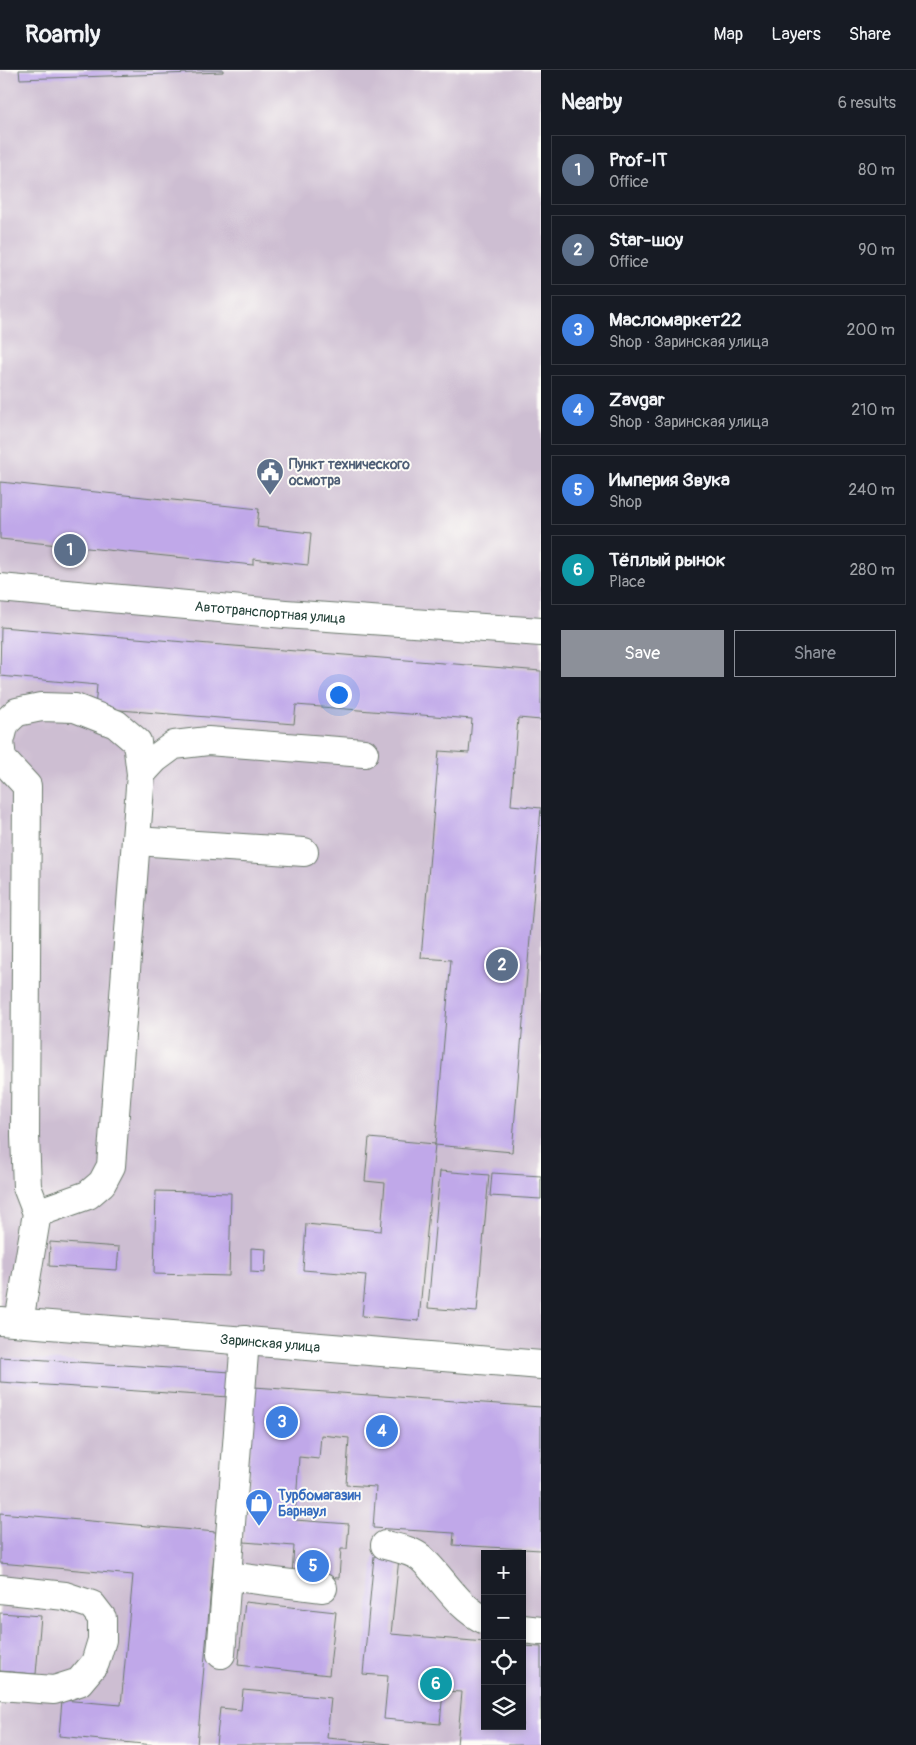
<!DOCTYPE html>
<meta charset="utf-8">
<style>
:root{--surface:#171b24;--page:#20242c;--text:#f1f3f6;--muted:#9ea1a6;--line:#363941;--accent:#8c9099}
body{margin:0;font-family:Pangolin,sans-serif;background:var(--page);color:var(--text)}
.controls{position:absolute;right:15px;bottom:15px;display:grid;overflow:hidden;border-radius:0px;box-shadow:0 2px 8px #0003}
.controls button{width:45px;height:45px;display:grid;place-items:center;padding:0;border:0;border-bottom:1px solid var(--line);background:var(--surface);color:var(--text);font:25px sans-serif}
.you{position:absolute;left:338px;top:624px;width:18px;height:18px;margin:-12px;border:4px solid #fff;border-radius:50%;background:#1a73e8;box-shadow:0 0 0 8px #1a73e833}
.badge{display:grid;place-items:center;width:32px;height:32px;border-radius:50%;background:var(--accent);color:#fff;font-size:16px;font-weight:700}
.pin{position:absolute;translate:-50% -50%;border:2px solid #fff;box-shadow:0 1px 5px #0006}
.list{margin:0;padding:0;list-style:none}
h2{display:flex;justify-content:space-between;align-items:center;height:65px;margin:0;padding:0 20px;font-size:21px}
h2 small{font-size:16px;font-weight:400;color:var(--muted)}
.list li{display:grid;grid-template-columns:32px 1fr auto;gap:15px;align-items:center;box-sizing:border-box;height:70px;margin:0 10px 10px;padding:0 10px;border:1px solid var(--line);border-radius:0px}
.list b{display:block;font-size:19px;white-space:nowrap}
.list p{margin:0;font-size:16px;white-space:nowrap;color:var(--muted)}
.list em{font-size:16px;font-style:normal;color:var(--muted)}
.actions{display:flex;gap:10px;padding:15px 20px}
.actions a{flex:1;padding:11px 0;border:1px solid var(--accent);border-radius:0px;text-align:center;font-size:18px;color:var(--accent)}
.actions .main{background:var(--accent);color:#fff}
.icon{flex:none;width:28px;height:28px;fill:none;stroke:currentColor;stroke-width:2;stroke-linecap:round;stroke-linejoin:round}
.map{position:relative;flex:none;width:541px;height:1675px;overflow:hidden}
header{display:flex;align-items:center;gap:30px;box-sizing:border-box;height:70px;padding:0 25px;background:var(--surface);border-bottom:1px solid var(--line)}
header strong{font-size:24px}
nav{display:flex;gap:28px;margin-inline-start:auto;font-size:18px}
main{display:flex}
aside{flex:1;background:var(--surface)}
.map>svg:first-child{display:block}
</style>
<header>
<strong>Roamly</strong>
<nav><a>Map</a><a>Layers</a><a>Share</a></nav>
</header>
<main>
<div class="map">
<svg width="541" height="1675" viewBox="0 0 541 1675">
<rect width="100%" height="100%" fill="#fdfcf7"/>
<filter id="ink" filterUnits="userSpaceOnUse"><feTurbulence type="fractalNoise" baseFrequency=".02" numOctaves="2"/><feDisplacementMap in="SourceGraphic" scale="10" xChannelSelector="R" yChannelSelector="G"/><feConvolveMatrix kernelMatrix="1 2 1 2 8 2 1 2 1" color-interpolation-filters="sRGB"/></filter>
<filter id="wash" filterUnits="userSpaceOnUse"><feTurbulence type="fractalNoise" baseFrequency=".0096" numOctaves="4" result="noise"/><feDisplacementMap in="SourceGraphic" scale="20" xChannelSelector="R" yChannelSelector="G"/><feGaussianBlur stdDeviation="1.12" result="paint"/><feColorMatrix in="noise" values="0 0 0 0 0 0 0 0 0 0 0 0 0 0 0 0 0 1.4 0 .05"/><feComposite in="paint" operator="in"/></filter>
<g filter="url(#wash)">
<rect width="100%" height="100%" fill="#f7e9d4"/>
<path fill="#cdbed2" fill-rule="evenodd" d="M0,0h541v1675h-541zM485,1484h37v172h-37z"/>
<g id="blocks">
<g fill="#c0a8e9">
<path d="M19,0h204v2l-203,7z"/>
<path d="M0,412l259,27 -2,18 54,6 -3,32 -55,-6v6l-253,-26z"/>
<path d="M1,557l540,44v49l-23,-2 -7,87 30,3 -29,344 -77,-7 16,-185 -30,-2 18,-207 30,2 3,-34 -176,-14 -2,19 -199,-16 2,-23 -97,-9z"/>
<path d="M369,1068l66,6 -16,177 -57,-5 4,-41 -63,-5 3,-46 75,7 4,-48 -20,-2z"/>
<path d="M440,1101l49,4 -12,137 -49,-4z"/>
<path d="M492,1103l49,3v23l-51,-3z"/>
<path d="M156,1121l75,2 -2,83 -75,-2z"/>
<path d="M50,1172l69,5 -2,23 -68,-4z"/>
<path d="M251,1178l15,1 -1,24 -14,-1z"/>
<path d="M0,1287l231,15 -2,25 -229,-15z"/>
<path d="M254,1317l287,20v143l-88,-5 1,-12 -81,-5 3,-41 -30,-2 3,-47 -28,-3 -2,24 -20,-2 -4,63 54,4 -2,25h-6l-2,29 -47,-3 2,-29 -50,-4z"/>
<path d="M0,1443l216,19 -19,213h-43l-95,-9 3,-36 59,5 12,-130 -133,-12z"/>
<path d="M374,1486l25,2 -8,76 94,8v84h37v-80l19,1v98h-84l5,-53 -19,-1 -3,33 -56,-5 4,-43 -25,-2z"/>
<path d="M245,1532l91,10 -7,63 -91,-10z"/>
<path d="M0,1543l41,3 -5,58 -36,-3z"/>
<path d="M243,1620l88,8 -4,40 63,6v1h-174l4,-37 21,2z"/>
</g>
</g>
</g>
<g filter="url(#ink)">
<use href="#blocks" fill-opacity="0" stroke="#6b796c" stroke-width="1"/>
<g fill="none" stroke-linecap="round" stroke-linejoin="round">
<defs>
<g id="minor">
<path id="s1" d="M0,518l285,26 256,18"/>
<path d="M141,704l14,-15 19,-14 34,-4 156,12"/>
<path d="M136,771l168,11"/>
<path id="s2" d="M1,1251l540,44"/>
<path d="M19,1252l18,-109 51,-18 14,-12 9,-17 30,-392 -4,-32 -21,-18 -41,-16 -34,-1 -24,5 -12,11 -5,19 2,17 25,27 -2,350 2,51 10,26"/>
<path d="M385,1475c12,3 26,5 36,13 22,20 36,49 64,62"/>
<path d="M228,1506l95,12"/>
<path d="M0,1519l65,7 27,9 10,13v22l-7,23 -16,19 -25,8 -54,-4"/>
<path d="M522,1559l19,2"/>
<path d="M221,1584l24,-314"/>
</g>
</defs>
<use href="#minor" stroke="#6b796c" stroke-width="30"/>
<use href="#minor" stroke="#fff" stroke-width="28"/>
</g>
</g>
<defs>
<symbol id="civic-pin" viewBox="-11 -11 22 30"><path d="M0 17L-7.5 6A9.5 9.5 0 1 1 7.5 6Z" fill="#5c6f8a" stroke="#fdfcf7"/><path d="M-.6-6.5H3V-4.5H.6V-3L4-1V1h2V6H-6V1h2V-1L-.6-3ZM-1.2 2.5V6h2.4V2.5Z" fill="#fff"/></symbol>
<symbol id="shop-pin" viewBox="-11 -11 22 30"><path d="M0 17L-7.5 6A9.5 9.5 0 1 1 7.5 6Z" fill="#3f7fe0" stroke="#fdfcf7"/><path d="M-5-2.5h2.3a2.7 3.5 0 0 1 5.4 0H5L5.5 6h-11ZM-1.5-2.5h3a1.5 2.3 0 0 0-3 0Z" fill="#fff"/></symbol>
</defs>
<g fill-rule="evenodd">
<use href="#civic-pin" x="254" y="386" width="32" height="43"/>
<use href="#shop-pin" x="243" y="1417" width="32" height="43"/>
</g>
<g text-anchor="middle" stroke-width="4" stroke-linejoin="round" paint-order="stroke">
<g font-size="14" font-weight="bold" fill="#4e5e75" stroke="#fdfcf7" text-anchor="start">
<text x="289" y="399">Пункт технического<tspan x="289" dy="16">осмотра</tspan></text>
</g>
<g font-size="14" fill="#1f3d34" stroke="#fdfcf7">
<text dy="5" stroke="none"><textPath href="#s1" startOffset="271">Автотранспортная улица</textPath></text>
<text dy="5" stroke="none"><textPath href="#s2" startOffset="270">Заринская улица</textPath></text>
</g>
<g font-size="14" font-weight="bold" fill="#366cbe" stroke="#fdfcf7" text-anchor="start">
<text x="278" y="1430">Турбомагазин<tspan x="278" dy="16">Барнаул</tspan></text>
</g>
</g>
</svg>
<div class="controls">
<button>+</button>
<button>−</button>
<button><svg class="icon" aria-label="locate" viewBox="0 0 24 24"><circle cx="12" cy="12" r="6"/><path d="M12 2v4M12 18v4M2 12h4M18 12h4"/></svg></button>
<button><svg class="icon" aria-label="layers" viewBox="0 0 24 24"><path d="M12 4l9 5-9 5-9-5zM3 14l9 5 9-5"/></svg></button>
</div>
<div class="you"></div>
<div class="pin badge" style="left:70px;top:480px;background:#5c6f8a">1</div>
<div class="pin badge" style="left:502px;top:895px;background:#5c6f8a">2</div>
<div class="pin badge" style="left:282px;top:1352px;background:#3f7fe0">3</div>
<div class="pin badge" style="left:382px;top:1361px;background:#3f7fe0">4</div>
<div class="pin badge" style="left:313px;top:1496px;background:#3f7fe0">5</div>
<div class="pin badge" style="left:436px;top:1614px;background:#0f9aa8">6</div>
</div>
<aside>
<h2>Nearby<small>6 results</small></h2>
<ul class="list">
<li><span class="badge" style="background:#5c6f8a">1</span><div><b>Prof-IT</b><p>Office</p></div><em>80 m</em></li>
<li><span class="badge" style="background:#5c6f8a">2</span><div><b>Star-шоу</b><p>Office</p></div><em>90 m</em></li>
<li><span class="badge" style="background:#3f7fe0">3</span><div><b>Масломаркет22</b><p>Shop · Заринская улица</p></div><em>200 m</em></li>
<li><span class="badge" style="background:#3f7fe0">4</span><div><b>Zavgar</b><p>Shop · Заринская улица</p></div><em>210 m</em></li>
<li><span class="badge" style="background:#3f7fe0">5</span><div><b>Империя Звука</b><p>Shop</p></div><em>240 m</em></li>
<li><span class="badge" style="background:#0f9aa8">6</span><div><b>Тёплый рынок</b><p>Place</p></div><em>280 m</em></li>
</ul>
<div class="actions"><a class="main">Save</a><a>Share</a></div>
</aside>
</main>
